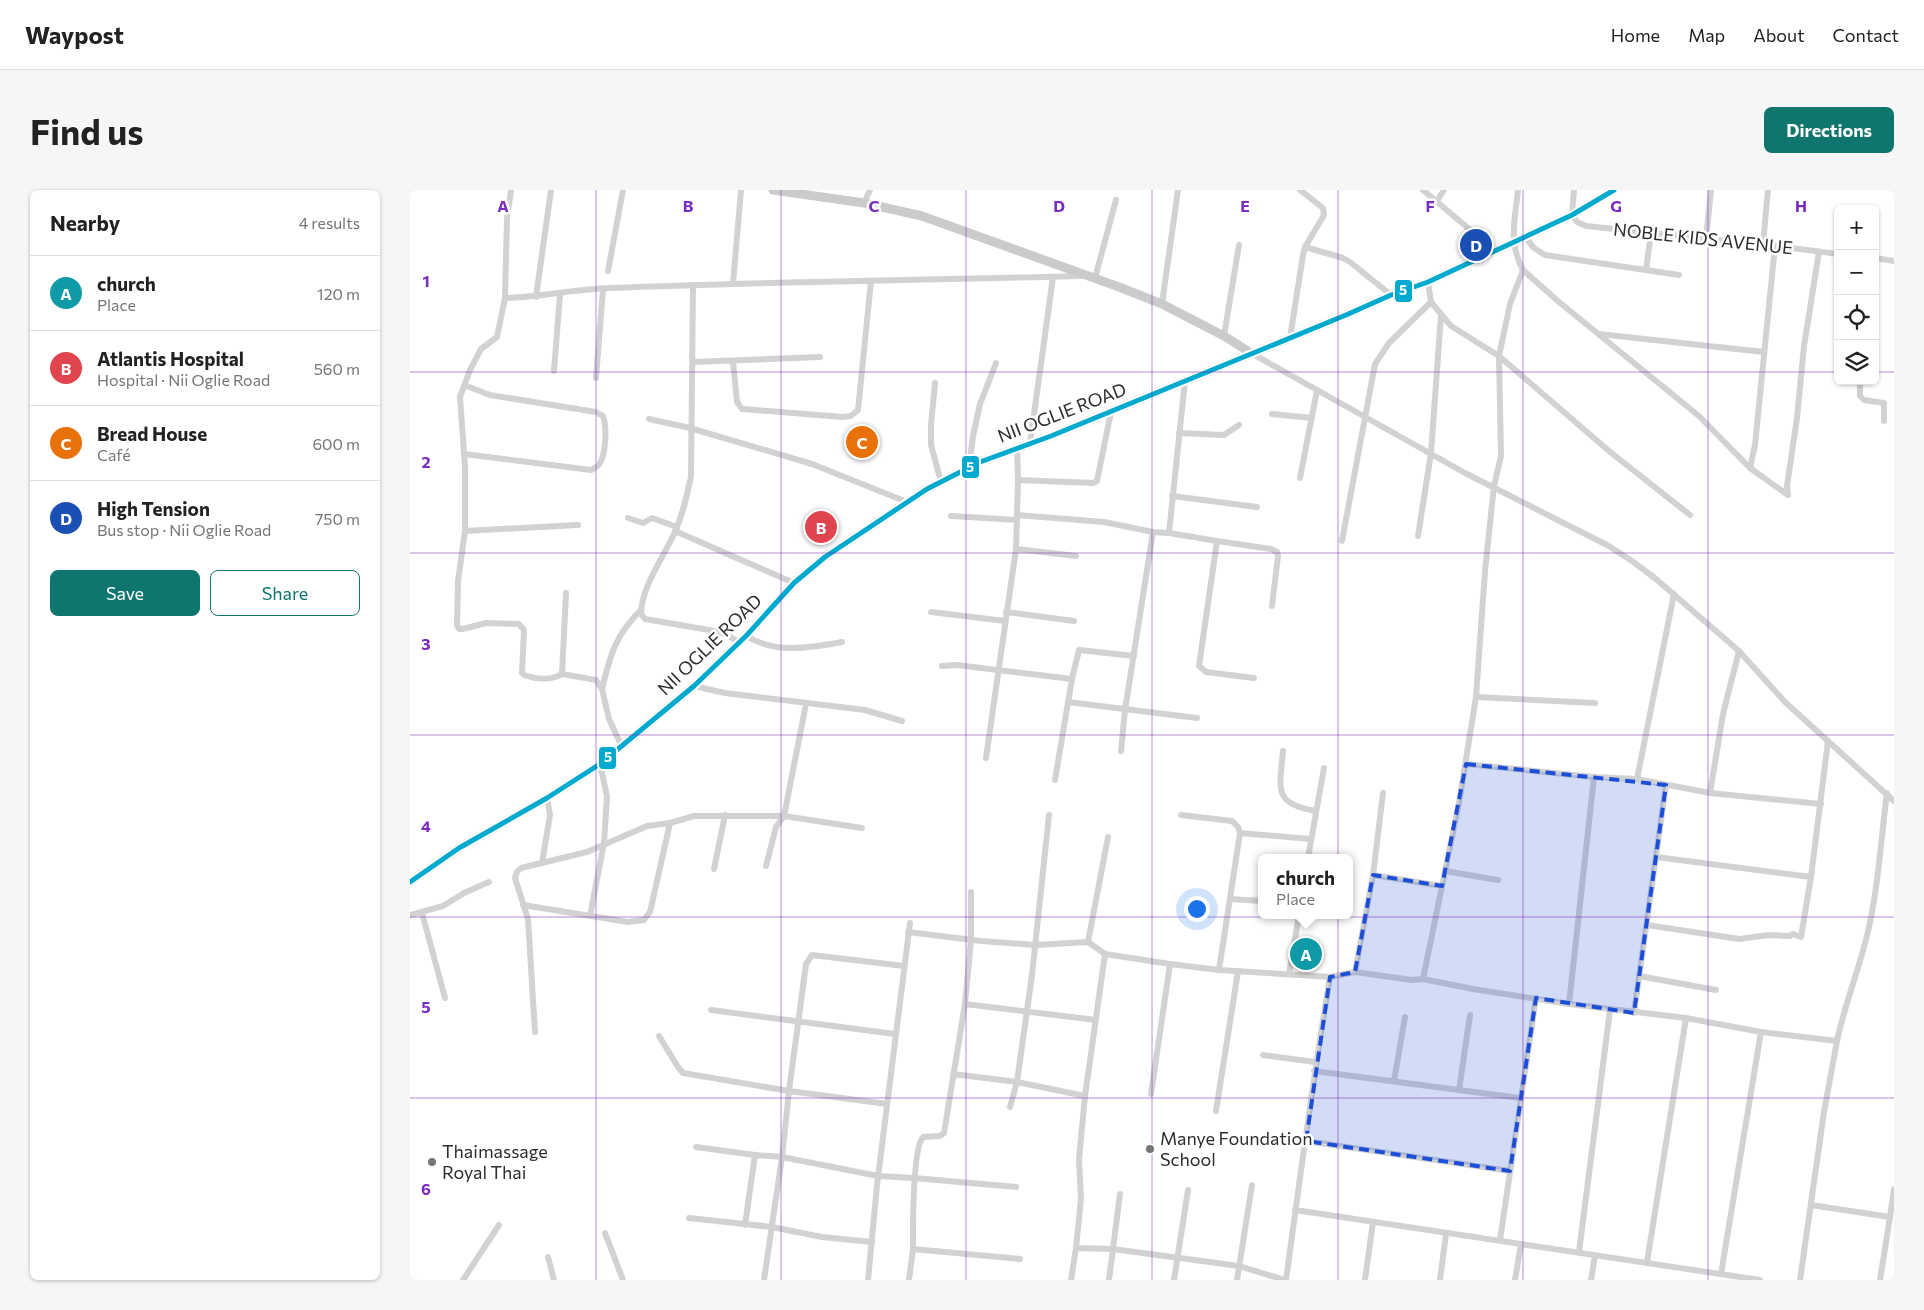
<!DOCTYPE html>
<meta charset="utf-8">
<style>
:root{--surface:#fff;--page:#f6f6f6;--text:#222;--muted:#767676;--line:#e0e0e0;--accent:#0f766e}
body{margin:0;font-family:Commissioner,sans-serif;background:var(--page);color:var(--text)}
.controls{position:absolute;right:15px;top:15px;display:grid;overflow:hidden;border-radius:8px;box-shadow:0 1px 4px #0004}
.controls button{width:45px;height:45px;display:grid;place-items:center;padding:0;border:0;border-bottom:1px solid var(--line);background:var(--surface);color:var(--text);font:25px sans-serif}
.you{position:absolute;left:786px;top:718px;width:18px;height:18px;margin:-12px;border:4px solid #fff;border-radius:50%;background:#1a73e8;box-shadow:0 0 0 8px #1a73e833}
.badge{display:grid;place-items:center;width:32px;height:32px;border-radius:50%;background:var(--accent);color:#fff;font-size:16px;font-weight:700}
.pin{position:absolute;translate:-50% -50%;border:2px solid #fff;box-shadow:0 1px 5px #0006}
.popup{position:absolute;left:848px;top:664px;width:95px;height:65px;box-sizing:border-box;display:grid;place-content:center;border-radius:8px;background:var(--surface);filter:drop-shadow(0 1px 4px #0005);font-size:16px;white-space:nowrap;color:var(--muted)}
.popup b{font-size:19px;color:var(--text)}
.popup::after{content:'';position:absolute;left:50%;top:100%;margin-left:-10px;border:10px solid transparent;border-top-color:var(--surface)}
.list{margin:0;padding:0;list-style:none}
h2{display:flex;justify-content:space-between;align-items:center;height:65px;margin:0;padding:0 20px;font-size:21px}
h2 small{font-size:16px;font-weight:400;color:var(--muted)}
.list li{display:grid;grid-template-columns:32px 1fr auto;gap:15px;align-items:center;box-sizing:border-box;height:75px;padding:0 20px;border-top:1px solid var(--line)}
.list b{display:block;font-size:19px;white-space:nowrap}
.list p{margin:0;font-size:16px;white-space:nowrap;color:var(--muted)}
.list em{font-size:16px;font-style:normal;color:var(--muted)}
.actions{display:flex;gap:10px;padding:15px 20px}
.actions a{flex:1;padding:11px 0;border:1px solid var(--accent);border-radius:8px;text-align:center;font-size:18px;color:var(--accent)}
.actions .main{background:var(--accent);color:#fff}
.icon{flex:none;width:28px;height:28px;fill:none;stroke:currentColor;stroke-width:2;stroke-linecap:round;stroke-linejoin:round}
.map{position:relative;flex:none;width:1484px;height:1090px;overflow:hidden;border-radius:8px}
header{display:flex;align-items:center;gap:30px;box-sizing:border-box;height:70px;padding:0 25px;background:var(--surface);border-bottom:1px solid var(--line)}
header strong{font-size:24px}
nav{display:flex;gap:28px;margin-inline-start:auto;font-size:18px}
.intro{display:flex;align-items:center;justify-content:space-between;box-sizing:border-box;height:120px;padding:0 30px}
h1{margin:0;font-size:35px}
.button{padding:12px 22px;border-radius:8px;background:var(--accent);color:#fff;font-size:18px;font-weight:700}
main{display:flex;gap:30px;padding:0 30px}
aside{flex:1;background:var(--surface);border-radius:8px;box-shadow:0 1px 4px #0004}
.map>svg:first-child{display:block}
</style>
<header>
<strong>Waypost</strong>
<nav><a>Home</a><a>Map</a><a>About</a><a>Contact</a></nav>
</header>
<div class="intro"><h1>Find us</h1><a class="button">Directions</a></div>
<main>
<aside>
<h2>Nearby<small>4 results</small></h2>
<ul class="list">
<li><span class="badge" style="background:#0f9aa8">A</span><div><b>church</b><p>Place</p></div><em>120 m</em></li>
<li><span class="badge" style="background:#e0444e">B</span><div><b>Atlantis Hospital</b><p>Hospital · Nii Oglie Road</p></div><em>560 m</em></li>
<li><span class="badge" style="background:#e8710a">C</span><div><b>Bread House</b><p>Café</p></div><em>600 m</em></li>
<li><span class="badge" style="background:#1a4fb4">D</span><div><b>High Tension</b><p>Bus stop · Nii Oglie Road</p></div><em>750 m</em></li>
</ul>
<div class="actions"><a class="main">Save</a><a>Share</a></div>
</aside>
<div class="map">
<svg width="1484" height="1090" viewBox="0 0 1484 1090">
<rect width="100%" height="100%" fill="#fff"/>
<g fill="none" stroke-linecap="round" stroke-linejoin="round">
<g stroke="#d2d2d2" stroke-width="6">
<path d="M1013,0l72,61"/>
<path d="M1164,0l-2,25 5,7 9,4 183,19 69,9"/>
<path d="M1027,11l7,-11"/>
<path d="M454,13l6,-13"/>
<path d="M1115,47l9,11 11,7 134,20"/>
<path d="M1296,49l5,-49"/>
<path d="M1353,54l5,-54"/>
<path d="M895,57l38,11 7,4 41,33"/>
<path d="M1465,68l19,3"/>
<path d="M1113,80l36,32 140,114 51,52 38,27 -1,-9 10,-68 7,-72 15,-94"/>
<path d="M1236,80l5,-37"/>
<path d="M198,81l15,-81"/>
<path d="M685,88l21,-78"/>
<path d="M1018,92l3,20 20,24 48,30 110,95 81,64"/>
<path d="M323,94l8,-94"/>
<path d="M283,95l-2,191c-4,19 -8,38 -16,56 -11,24 -34,56 -34,82l4,5 64,11 16,4 14,8"/>
<path d="M126,107l15,-107"/>
<path d="M95,108l2,-80 4,-28"/>
<path d="M752,114l16,-114"/>
<path d="M1189,144l165,18"/>
<path d="M814,146l15,-91"/>
<path d="M880,148l13,-83 2,-8 19,-32 -1,-7 -23,-18"/>
<path d="M841,163l214,120 142,72 25,16 24,18 83,72 46,51 109,99"/>
<path d="M283,172l127,-5"/>
<path d="M323,172l4,40 5,7 101,8 8,-1 7,-6 13,-129"/>
<path d="M144,181l6,-77"/>
<path d="M186,188l7,-89"/>
<path d="M775,191l-16,152 48,8 -18,125 7,6 48,6"/>
<path d="M1450,191v15l4,4 20,3v18"/>
<path d="M525,193l-4,42v20l10,37"/>
<path d="M862,224l40,4"/>
<path d="M239,229l41,9 122,36 95,38"/>
<path d="M769,243l45,2 15,-10"/>
<path d="M620,253l23,-166"/>
<path d="M54,264l127,16c4,-2 7,-3 9,-7 6,-10 7,-36 3,-47l-7,-4 -106,-17 -26,-10"/>
<path d="M559,277l4,-31 7,-32 16,-41"/>
<path d="M1340,278l5,-23 20,-199"/>
<path d="M890,288l17,-88"/>
<path d="M608,290l75,3 4,-2 14,-69"/>
<path d="M762,306l85,11"/>
<path d="M607,325l87,7 49,10"/>
<path d="M541,326l66,4"/>
<path d="M218,328l15,5 9,-5 25,9"/>
<path d="M55,341l113,-6"/>
<path d="M265,341l119,52"/>
<path d="M1008,346l13,-83 10,-138"/>
<path d="M807,351l54,8 6,3 1,4 -6,50"/>
<path d="M932,351l33,-177 14,-21 42,-41"/>
<path d="M606,359l60,7"/>
<path d="M521,422l74,9"/>
<path d="M596,422l68,9"/>
<path d="M336,446c30,18 63,12 96,6"/>
<path d="M532,476l15,-1 115,14"/>
<path d="M152,484l4,-81"/>
<path d="M284,496l31,7 140,17 37,11"/>
<path d="M192,499c8,-34 14,-55 39,-79"/>
<path d="M1066,507l119,6"/>
<path d="M658,512l129,16"/>
<path d="M212,557l-13,-28 -7,-30 -6,-9 -34,-6c-11,7 -27,5 -38,1l-2,-2 2,-43 -5,-6 -33,-1 -23,6h-4l-2,-4 1,-44 7,-50v-64l-5,-70 10,-27 11,-21 16,-12 8,-39c36,-1 70,-9 105,-10 158,-6 315,-8 472,-12"/>
<path d="M711,561l4,-41 28,-178 16,1"/>
<path d="M873,561c-3,37 -11,53 33,60"/>
<path d="M576,568l30,-209 2,-69 -1,-32"/>
<path d="M1056,574l128,13 43,2 73,14 111,11"/>
<path d="M1227,589l37,-185"/>
<path d="M645,590l17,-101 7,-29 55,6"/>
<path d="M1300,603l13,-79 16,-63"/>
<path d="M771,625l51,6 6,6 2,6 -21,137"/>
<path d="M830,643l71,6"/>
<path d="M1246,667l155,20"/>
<path d="M898,668l16,-90"/>
<path d="M132,673l8,-48 -3,-17"/>
<path d="M356,676l10,-39 8,-11 22,-112"/>
<path d="M304,679l11,-54"/>
<path d="M1035,681l53,9"/>
<path d="M963,685l69,11"/>
<path d="M820,709l32,2"/>
<path d="M113,715l105,17 16,-2 6,-8 20,-89"/>
<path d="M12,723l23,85"/>
<path d="M0,725l33,-9 21,-13 25,-11"/>
<path d="M180,726l14,-73 3,-47 -7,-32"/>
<path d="M1237,735l92,14 30,-4 21,1 3,-2 8,3 10,-60 17,-136"/>
<path d="M498,742l73,9 54,4 53,-3 17,12 65,10 49,6 111,7c-17,101 -30,202 -44,303"/>
<path d="M678,752l20,-105"/>
<path d="M945,782l18,-97 10,-82"/>
<path d="M879,784l10,-59"/>
<path d="M1229,786l77,14"/>
<path d="M920,787l25,-5 57,8 11,-1 50,10 96,15 117,14 75,14 76,9 -13,71 -24,168"/>
<path d="M1013,789l36,-176 17,-106 9,-126 9,-85 7,-30 -2,-100 11,-52 13,-34c-15,-28 -8,-50 -5,-80"/>
<path d="M555,814l131,16"/>
<path d="M1159,814l25,-227"/>
<path d="M301,820l184,24"/>
<path d="M1224,823l32,-228"/>
<path d="M125,842l-7,-113 -13,-41 2,-6 4,-4 66,-16 60,-26 23,-3 24,-7h90l78,12"/>
<path d="M249,846l19,31 5,6 106,18 -7,66 -18,123"/>
<path d="M1427,851c8,-39 24,-76 32,-114 10,-44 12,-90 18,-134"/>
<path d="M853,865l52,7"/>
<path d="M904,881l206,27"/>
<path d="M543,884l64,8 68,14"/>
<path d="M984,891l11,-64"/>
<path d="M1049,900l11,-75"/>
<path d="M741,904l19,-130"/>
<path d="M477,914l-98,-13 17,-127 6,-9 92,11"/>
<path d="M600,917l7,-25 15,-107 17,-160"/>
<path d="M806,921l22,-140"/>
<path d="M896,951l204,30"/>
<path d="M286,957l59,8 27,2 96,19 36,2 102,9"/>
<path d="M1401,1015l79,12 -10,63"/>
<path d="M885,1020l465,70"/>
<path d="M1480,1027l4,-28"/>
<path d="M279,1028l83,9 50,10 50,5"/>
<path d="M335,1035l10,-70"/>
<path d="M195,1043l18,47"/>
<path d="M1090,1050l36,-242"/>
<path d="M666,1058l37,1 126,17 46,14"/>
<path d="M503,1059c0,-21 -1,-99 10,-112l17,-1 4,-3 21,-129 6,-64v-48"/>
<path d="M1169,1062l31,-242"/>
<path d="M138,1067l6,23"/>
<path d="M1237,1072l39,-244"/>
<path d="M1311,1084l40,-242"/>
<path d="M53,1090l36,-55"/>
<path d="M458,1090l9,-95 33,-262"/>
<path d="M499,1090l4,-31 107,10"/>
<path d="M661,1090l5,-32 5,-49 -2,-40 6,-63 20,-142"/>
<path d="M699,1090l11,-86"/>
<path d="M764,1090l14,-90"/>
<path d="M827,1090l15,-95"/>
<path d="M955,1090l8,-58"/>
<path d="M1030,1090l6,-46"/>
<path d="M1105,1090l6,-36"/>
<path d="M1181,1090l4,-25"/>
</g>
<g stroke="#cbcbcb" stroke-width="9">
<path d="M363,0l91,13 58,13 197,71 43,17 62,32 27,17"/>
<path d="M0,692l49,-34 88,-50 53,-34 94,-78 52,-50 48,-53 31,-26 102,-68 53,-27 71,-26 295,-121 45,-20 37,-13 144,-67 42,-25"/>
</g>
<defs>
<path id="bus-1" d="M0,692l49,-34 88,-50 53,-34 94,-78 52,-50 48,-53 31,-26 102,-68 53,-27 71,-26 295,-121 45,-20 37,-13 144,-67 42,-25"/>
</defs>
<use href="#bus-1" stroke="#fff" stroke-width="9"/>
<use href="#bus-1" stroke="#00a9ce" stroke-width="5"/>
</g>
<path fill="#1d4ed8" fill-opacity="0.2" stroke="#1d4ed8" stroke-width="4" stroke-dasharray="10 6" stroke-linejoin="round" d="M1056,574l200,21 -32,228 -98,-15 -26,173 -204,-30 24,-164 25,-5 18,-97 69,11z"/>
<path fill="none" stroke="#7b2cbf" stroke-width="1" stroke-opacity="0.55" d="M186,0v1090M371,0v1090M556,0v1090M742,0v1090M928,0v1090M1113,0v1090M1298,0v1090M0,182h1428M1465,182h19M0,363h1484M0,545h1484M0,727h1484M0,908h1484"/>
<g fill="#767676" stroke="#fff" stroke-width="2">
<circle cx="740" cy="959" r="5"/>
<circle cx="22" cy="972" r="5"/>
</g>
<g text-anchor="middle" stroke-width="5" stroke-linejoin="round" paint-order="stroke">
<g font-size="18" fill="#2d2d2d" stroke="#fff">
<text transform="translate(1293 49) rotate(6)" y="6">NOBLE KIDS AVENUE</text>
<text transform="translate(652 223) rotate(-21)" y="6">NII OGLIE ROAD</text>
<text transform="translate(300 455) rotate(-44)" y="6">NII OGLIE ROAD</text>
</g>
<g font-size="18" fill="#2d2d2d" stroke="#fff" text-anchor="start">
<text x="750" y="955">Manye Foundation<tspan x="750" dy="21">School</tspan></text>
<text x="32" y="968">Thaimassage<tspan x="32" dy="21">Royal Thai</tspan></text>
</g>
</g>
<g font-size="16" text-anchor="middle" font-weight="bold" fill="#7b2cbf" stroke="#fff" stroke-width="5" stroke-linejoin="round" paint-order="stroke">
<text x="93" y="22">A</text>
<text x="278" y="22">B</text>
<text x="464" y="22">C</text>
<text x="649" y="22">D</text>
<text x="835" y="22">E</text>
<text x="1020" y="22">F</text>
<text x="1206" y="22">G</text>
<text x="1391" y="22">H</text>
<text x="16" y="97">1</text>
<text x="16" y="278">2</text>
<text x="16" y="460">3</text>
<text x="16" y="642">4</text>
<text x="16" y="823">5</text>
<text x="16" y="1005">6</text>
</g>
<g stroke="#fff" stroke-width="2">
<rect x="984" y="89" width="19" height="24" rx="5" fill="#00a9ce"/>
<rect x="551" y="265" width="19" height="24" rx="5" fill="#00a9ce"/>
<rect x="188" y="556" width="19" height="24" rx="5" fill="#00a9ce"/>
</g>
<g font-size="14" text-anchor="middle" font-weight="bold" fill="#fff">
<text x="993" y="105">5</text>
<text x="560" y="282">5</text>
<text x="198" y="572">5</text>
</g>
</svg>
<div class="controls">
<button>+</button>
<button>−</button>
<button><svg class="icon" aria-label="locate" viewBox="0 0 24 24"><circle cx="12" cy="12" r="6"/><path d="M12 2v4M12 18v4M2 12h4M18 12h4"/></svg></button>
<button><svg class="icon" aria-label="layers" viewBox="0 0 24 24"><path d="M12 4l9 5-9 5-9-5zM3 14l9 5 9-5"/></svg></button>
</div>
<div class="you"></div>
<div class="pin badge" style="left:896px;top:764px;background:#0f9aa8">A</div>
<div class="popup"><b>church</b>Place</div>
<div class="pin badge" style="left:411px;top:337px;background:#e0444e">B</div>
<div class="pin badge" style="left:452px;top:252px;background:#e8710a">C</div>
<div class="pin badge" style="left:1066px;top:55px;background:#1a4fb4">D</div>
</div>
</main>
